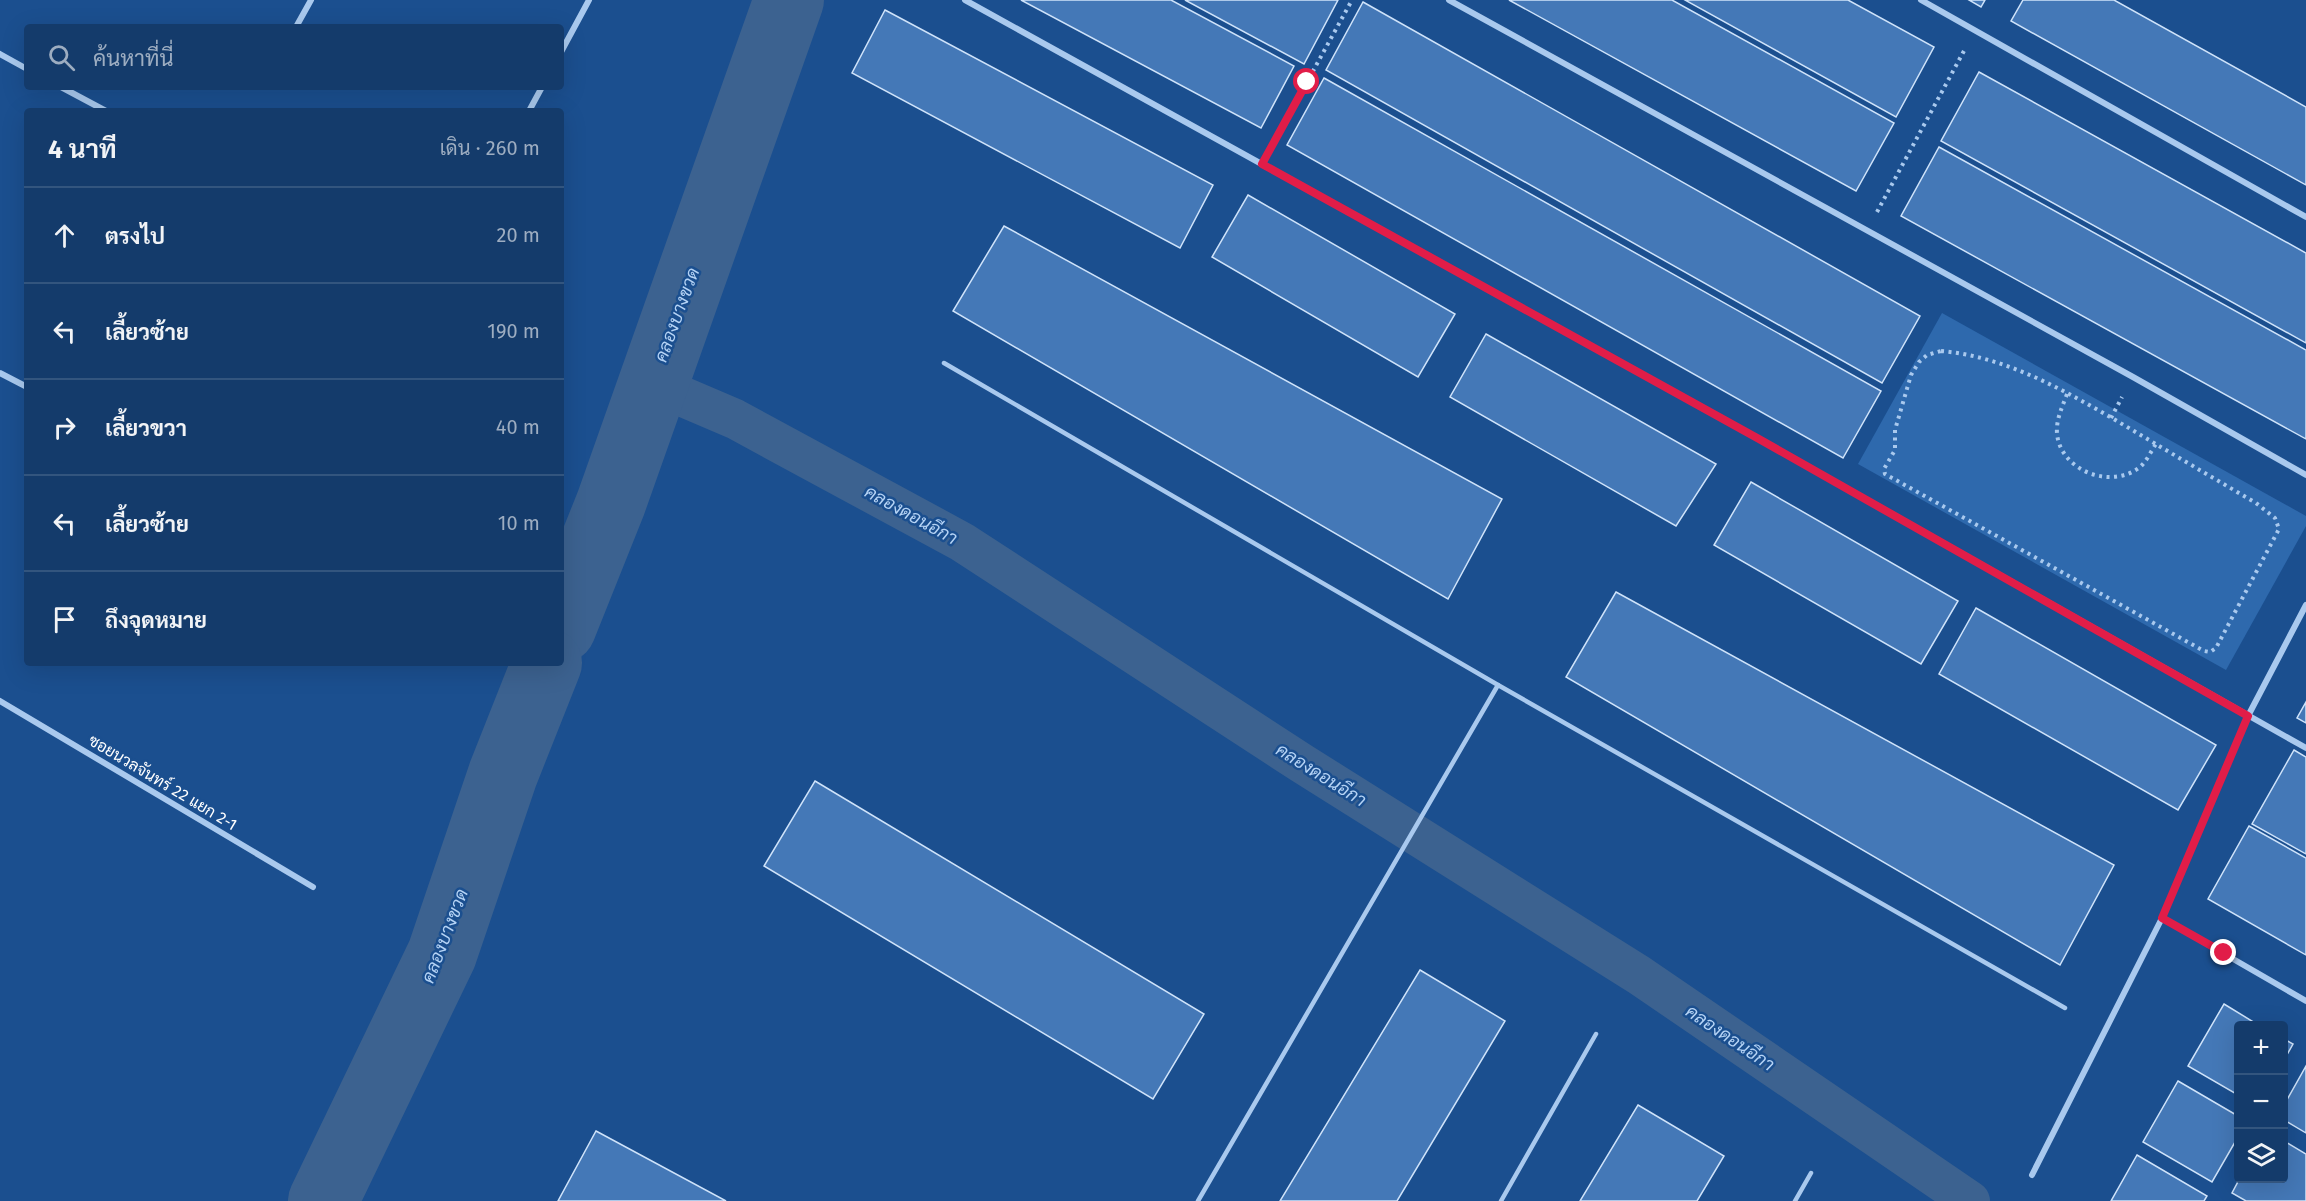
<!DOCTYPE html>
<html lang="th">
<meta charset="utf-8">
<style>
:root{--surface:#143b6b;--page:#214673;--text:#f1f3f6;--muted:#9dadc1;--line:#33557e}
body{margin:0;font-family:"Fira Sans",Sarabun,sans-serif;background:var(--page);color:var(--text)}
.controls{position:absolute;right:18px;bottom:18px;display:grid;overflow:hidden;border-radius:6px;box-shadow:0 6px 24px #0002}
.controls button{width:54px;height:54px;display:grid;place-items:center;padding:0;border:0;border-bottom:2px solid var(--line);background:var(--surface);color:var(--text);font:30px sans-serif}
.stop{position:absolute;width:18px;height:18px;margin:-14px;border:4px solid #e11d48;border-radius:50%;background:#fff}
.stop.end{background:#e11d48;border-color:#fff;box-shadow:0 2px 6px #0008}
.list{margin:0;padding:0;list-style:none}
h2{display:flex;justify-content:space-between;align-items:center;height:78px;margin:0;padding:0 24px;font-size:26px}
h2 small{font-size:20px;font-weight:400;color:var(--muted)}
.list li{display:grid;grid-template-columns:39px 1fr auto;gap:18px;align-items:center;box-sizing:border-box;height:96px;padding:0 24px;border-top:2px solid var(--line)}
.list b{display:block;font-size:22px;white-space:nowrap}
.list em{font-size:20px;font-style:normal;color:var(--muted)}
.icon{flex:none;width:33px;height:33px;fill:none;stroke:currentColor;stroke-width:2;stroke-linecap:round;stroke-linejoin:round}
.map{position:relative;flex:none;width:2306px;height:1201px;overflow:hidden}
.search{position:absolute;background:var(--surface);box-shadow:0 6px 24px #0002;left:24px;top:24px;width:540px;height:66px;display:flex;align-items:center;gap:15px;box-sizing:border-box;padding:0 21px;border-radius:6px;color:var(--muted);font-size:22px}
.panel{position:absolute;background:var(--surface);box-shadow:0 6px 24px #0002;left:24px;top:108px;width:540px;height:558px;border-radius:6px}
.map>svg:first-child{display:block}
</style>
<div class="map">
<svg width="2306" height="1201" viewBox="0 0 2306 1201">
<rect width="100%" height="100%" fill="#1b4f8f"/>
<path fill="#2e69ad" d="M1942,313l364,203v10l-80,144 -368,-206z"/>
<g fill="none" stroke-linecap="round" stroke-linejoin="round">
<path stroke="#3c6290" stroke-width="40" d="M653,384l82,35 227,123 341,222 336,211 331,226"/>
<g stroke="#3c6290" stroke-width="70">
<path d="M561,628l50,-125 178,-503"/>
<path d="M323,1201l119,-247 61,-180 44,-111"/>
</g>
</g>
<g fill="#4478b7" stroke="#cfe3fa" stroke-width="1.5">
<path d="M1021,0h150l123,66 -33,62z"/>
<path d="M1185,0h153l-34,64z"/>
<path d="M1509,0h163l222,123 -38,68z"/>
<path d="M1685,0h163l86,47 -38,70z"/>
<path d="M1969,0h16l-4,7z"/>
<path d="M2023,0h91l192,107v78l-295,-164z"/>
<path d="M1363,2l557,314 -38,67 -556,-313z"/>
<path d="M885,10l328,175 -33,63 -328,-175z"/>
<path d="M1979,72l327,181v90l-365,-202z"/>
<path d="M1324,78l557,313 -38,67 -556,-313z"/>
<path d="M1939,147l367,203v89l-405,-223z"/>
<path d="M1248,195l207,119 -37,63 -206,-120z"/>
<path d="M1004,226l498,273 -54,100 -495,-288z"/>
<path d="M1486,334l230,130 -40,62 -226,-129z"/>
<path d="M1751,482l207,119 -37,63 -207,-119z"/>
<path d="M1616,592l498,273 -54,100 -494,-288z"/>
<path d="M1976,608l240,137 -38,65 -239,-136z"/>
<path d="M2306,702v21l-9,-5z"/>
<path d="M2294,750l12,7v97l-54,-30z"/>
<path d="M815,781l389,233 -51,85 -389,-233z"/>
<path d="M2249,826l57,32v97l-98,-56z"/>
<path d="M1420,970l85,51 -108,180h-117z"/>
<path d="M2224,1004l36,22h-22v69l-50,-29z"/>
<path d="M2284,1039l9,5 -9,16z"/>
<path d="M2306,1066v67l-22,-13v-15z"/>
<path d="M2178,1081l60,35v21l-26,45 -69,-40z"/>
<path d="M1638,1105l86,51 -27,45h-117z"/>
<path d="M596,1131l130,70h-168z"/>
<path d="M2284,1141l22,13v47h-60l-14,-8 8,-15h44z"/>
<path d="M2137,1155l70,41 -3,5h-93z"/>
</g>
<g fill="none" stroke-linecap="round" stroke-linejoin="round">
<g stroke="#a9c9ee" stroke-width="4" stroke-dasharray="3 4.5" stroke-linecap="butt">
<path d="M1273,144l79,-144"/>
<path d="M1877,212l88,-163"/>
<path d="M1941,351c70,6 133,45 193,80 40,24 81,48 122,72l19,15 4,11 -63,119 -6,4 -6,-1 -319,-177 -1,-5 11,-19v-20l16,-55 8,-13 8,-7z"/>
<path d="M2067,394c-5,14 -11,25 -10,40 4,37 54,56 83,33 7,-6 11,-16 16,-23"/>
<path d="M2111,418l11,-21"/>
</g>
<g stroke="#a9c9ee" stroke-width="4.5">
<path d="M944,363l554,322 567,323"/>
<path d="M1198,1201l300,-516"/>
<path d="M1501,1201l95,-167"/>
<path d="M1795,1201l16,-28"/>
</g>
<g stroke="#a9c9ee" stroke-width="6">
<path d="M965,0l794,439 547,309"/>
<path d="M1449,0l684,377 173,98"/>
<path d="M1921,0l385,217"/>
<path d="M296,27l15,-27"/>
<path d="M561,52l28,-52"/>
<path d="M0,54l27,15"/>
<path d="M61,87l45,24"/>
<path d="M529,111l13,-24"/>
<path d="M0,373l27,14"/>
<path d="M0,701l313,186"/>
<path d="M2162,918l144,83"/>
<path d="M2032,1175l130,-257 86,-202 58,-111"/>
</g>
</g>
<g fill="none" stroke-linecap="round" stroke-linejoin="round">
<path stroke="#e11d48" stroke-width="8" d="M1307,82l-45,82 497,275 489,277 -86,202 62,35"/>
</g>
<g text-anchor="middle" stroke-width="5" stroke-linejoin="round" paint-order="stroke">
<g font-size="16" fill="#fff" stroke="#1b4f8f">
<text transform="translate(163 782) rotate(31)" y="6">ซอยนวลจันทร์ 22 แยก 2-1</text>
</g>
<g font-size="18" font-style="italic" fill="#b5d3f5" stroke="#1b4f8f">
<text transform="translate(677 315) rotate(-70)" y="6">คลองบางขวด</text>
<text transform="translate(911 515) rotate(29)" y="6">คลองดอนอีกา</text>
<text transform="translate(1321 775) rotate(32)" y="6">คลองดอนอีกา</text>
<text transform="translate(445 936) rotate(-69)" y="6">คลองบางขวด</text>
<text transform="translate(1730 1038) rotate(34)" y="6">คลองดอนอีกา</text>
</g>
</g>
</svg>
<div class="controls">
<button>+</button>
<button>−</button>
<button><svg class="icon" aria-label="layers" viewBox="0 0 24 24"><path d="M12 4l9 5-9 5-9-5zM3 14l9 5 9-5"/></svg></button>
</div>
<div class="stop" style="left:1307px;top:82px"></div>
<div class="stop end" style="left:2224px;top:953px"></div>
<div class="search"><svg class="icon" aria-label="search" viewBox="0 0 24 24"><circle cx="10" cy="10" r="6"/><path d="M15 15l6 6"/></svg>ค้นหาที่นี่</div>
<section class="panel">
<h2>4 นาที<small>เดิน · 260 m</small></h2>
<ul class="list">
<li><svg class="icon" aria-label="ahead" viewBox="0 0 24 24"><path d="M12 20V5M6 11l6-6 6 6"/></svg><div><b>ตรงไป</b></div><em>20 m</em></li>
<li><svg class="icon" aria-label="left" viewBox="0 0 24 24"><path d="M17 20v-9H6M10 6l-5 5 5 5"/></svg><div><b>เลี้ยวซ้าย</b></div><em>190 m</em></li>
<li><svg class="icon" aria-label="right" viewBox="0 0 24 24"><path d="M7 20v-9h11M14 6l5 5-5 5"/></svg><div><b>เลี้ยวขวา</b></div><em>40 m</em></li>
<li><svg class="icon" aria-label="left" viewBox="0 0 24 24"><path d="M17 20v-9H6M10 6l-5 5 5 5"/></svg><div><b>เลี้ยวซ้าย</b></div><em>10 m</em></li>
<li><svg class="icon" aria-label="arrive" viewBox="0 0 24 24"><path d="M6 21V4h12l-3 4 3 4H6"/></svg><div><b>ถึงจุดหมาย</b></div></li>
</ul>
</section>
</div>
